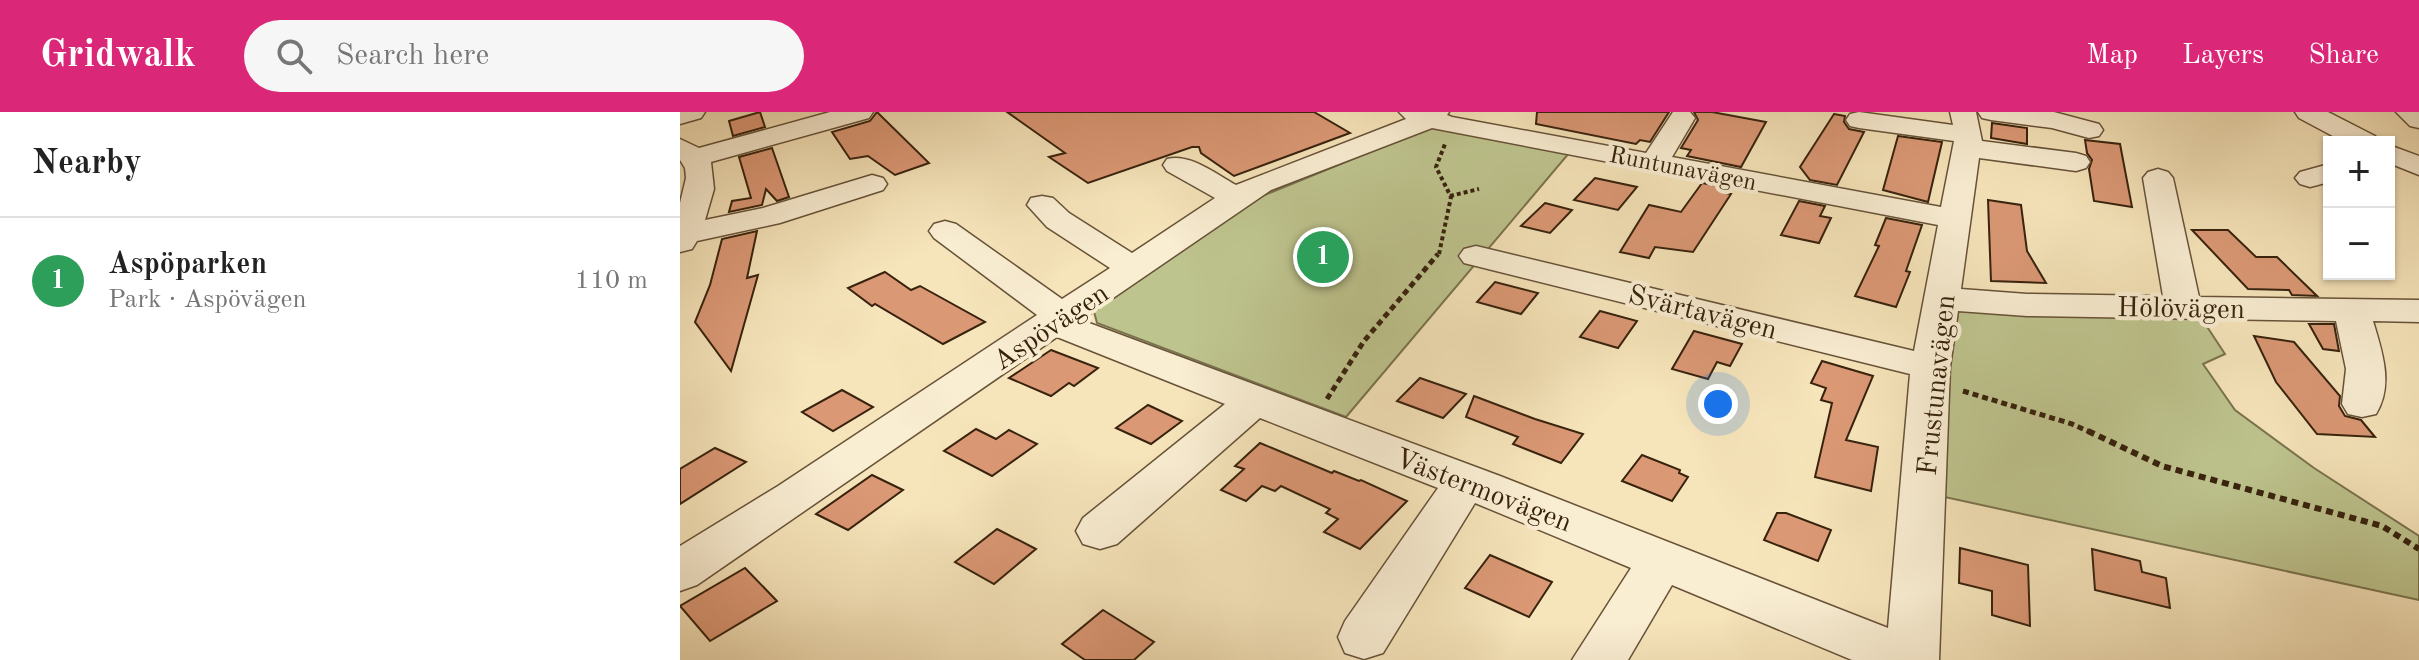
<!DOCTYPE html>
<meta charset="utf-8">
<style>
:root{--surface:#fff;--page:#f6f6f6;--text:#222;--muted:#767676;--line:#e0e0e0;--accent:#db2777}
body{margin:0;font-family:"Old Standard TT",serif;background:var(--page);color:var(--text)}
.controls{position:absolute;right:24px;top:24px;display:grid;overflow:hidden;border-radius:0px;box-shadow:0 2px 6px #0004}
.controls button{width:72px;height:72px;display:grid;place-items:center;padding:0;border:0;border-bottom:2px solid var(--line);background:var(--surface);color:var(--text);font:40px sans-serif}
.you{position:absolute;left:1038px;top:292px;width:28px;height:28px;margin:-20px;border:6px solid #fff;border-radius:50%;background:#1a73e8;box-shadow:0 0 0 12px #1a73e833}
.badge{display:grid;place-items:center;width:52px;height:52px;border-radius:50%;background:var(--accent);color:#fff;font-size:26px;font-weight:700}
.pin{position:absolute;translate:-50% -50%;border:4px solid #fff;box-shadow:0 2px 8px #0006}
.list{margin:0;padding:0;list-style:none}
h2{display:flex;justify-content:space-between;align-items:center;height:104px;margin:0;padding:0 32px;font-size:34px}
h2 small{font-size:26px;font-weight:400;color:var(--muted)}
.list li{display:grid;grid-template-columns:52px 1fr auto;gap:24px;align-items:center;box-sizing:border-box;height:128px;padding:0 32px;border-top:2px solid var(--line)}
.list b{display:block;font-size:30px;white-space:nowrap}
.list p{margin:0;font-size:26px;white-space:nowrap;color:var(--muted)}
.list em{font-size:26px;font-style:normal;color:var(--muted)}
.icon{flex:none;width:44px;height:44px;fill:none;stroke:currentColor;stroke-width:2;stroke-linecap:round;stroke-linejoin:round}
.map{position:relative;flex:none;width:1739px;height:548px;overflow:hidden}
header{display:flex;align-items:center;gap:48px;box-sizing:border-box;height:112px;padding:0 40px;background:var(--accent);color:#fff}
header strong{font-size:38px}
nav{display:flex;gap:44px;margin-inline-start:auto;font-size:28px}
.search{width:560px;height:72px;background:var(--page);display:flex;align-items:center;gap:20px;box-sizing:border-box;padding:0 28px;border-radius:44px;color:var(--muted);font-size:30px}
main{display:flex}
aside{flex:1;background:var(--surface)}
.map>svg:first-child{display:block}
</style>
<header>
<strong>Gridwalk</strong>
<div class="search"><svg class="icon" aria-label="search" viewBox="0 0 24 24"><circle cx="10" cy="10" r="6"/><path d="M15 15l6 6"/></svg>Search here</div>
<nav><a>Map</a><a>Layers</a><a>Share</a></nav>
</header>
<main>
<aside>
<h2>Nearby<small></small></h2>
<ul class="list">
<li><span class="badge" style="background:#2e9e5b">1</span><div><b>Aspöparken</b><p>Park · Aspövägen</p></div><em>110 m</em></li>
</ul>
</aside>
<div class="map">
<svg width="1739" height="548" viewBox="0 0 1739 548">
<rect width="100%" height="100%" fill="#f6e4ba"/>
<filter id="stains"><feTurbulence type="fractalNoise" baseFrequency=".0025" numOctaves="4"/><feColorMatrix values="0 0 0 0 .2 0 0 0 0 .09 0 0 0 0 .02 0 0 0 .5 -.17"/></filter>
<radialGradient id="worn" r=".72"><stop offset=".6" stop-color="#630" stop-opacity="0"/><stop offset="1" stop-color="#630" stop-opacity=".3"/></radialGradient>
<g fill="#bec48e" stroke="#7a734e" stroke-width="2">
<path d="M751,15l139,25 -224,265 -249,-94 -4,-15 157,-107z"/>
<path d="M1278,197l240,4 27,41 -22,10 32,46 79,58 105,68v64l-479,-104 9,-148z"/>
</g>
<g fill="#db9875" stroke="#37220d" stroke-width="2">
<path d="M80,0l5,15 -32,9 -4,-15z"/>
<path d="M197,0l52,51 -34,12 -27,-19 -18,3 -18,-27 38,-11z"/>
<path d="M327,0h307l36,21 -116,43 -33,-23 -2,-6h-7l-104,36 -39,-26 16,-4z"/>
<path d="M857,0h132l-19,30 -10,-2 -4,4 -100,-20z"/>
<path d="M1014,0h18l54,10 -25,45 -54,-11 4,-6 -10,-2 17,-28z"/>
<path d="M1154,2l11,2 -1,6 5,7 15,3 -27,53 -27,-5 -10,-13z"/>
<path d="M1312,11l35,5v16l-36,-6z"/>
<path d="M1218,24l44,6 -14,60 -45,-12z"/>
<path d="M1405,28l35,4 12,63 -38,-6 -5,-32 3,-9 -5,-7z"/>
<path d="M92,36l17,49 -12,4 -11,-12 -4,16 -33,7 3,-11 19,-3 -12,-41z"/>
<path d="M915,66l42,9 -19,23 -44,-10z"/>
<path d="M1022,71l27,5 -3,5 5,1 -38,58 -38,-5 -6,11 -29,-6 29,-47 32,7z"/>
<path d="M1308,88l33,5 6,46 19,32 -55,-2z"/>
<path d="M1119,89l26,5 -5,10 11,2 -12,25 -38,-8z"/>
<path d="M865,91l27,7 -22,23 -29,-7z"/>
<path d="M1206,106l36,7 -16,46 4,1 -14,35 -41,-11 24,-50 -4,-1z"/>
<path d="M1512,118h36l28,27h21l40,39 -25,-1 -3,-5 -41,-1z"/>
<path d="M77,119l-10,47 11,-3 -27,96 -36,-49 15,-37 12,-46z"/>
<path d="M205,160l26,18 9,-4 65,36 -42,22 -68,-40 -3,2 -24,-18z"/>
<path d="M815,170l43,11 -17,21 -44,-12z"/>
<path d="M920,199l37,10 -19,27 -38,-11z"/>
<path d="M1629,212h25l5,27 -16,-2z"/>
<path d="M1014,219l48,13 -12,22 -13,-4 -9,17 -36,-10z"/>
<path d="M1574,224l40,6 46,54 -1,10 6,10 16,4 14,17 -58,-3 -41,-52z"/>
<path d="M371,238l47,18 -24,18 -5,-3 -18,13 -42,-18z"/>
<path d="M1142,249l51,15 -27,64 32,7 -7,44 -56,-14 17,-74 -11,-3 5,-12 -15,-5z"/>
<path d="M740,266l46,16 -23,24 -46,-17z"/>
<path d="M162,278l31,17 -40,24 -31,-19z"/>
<path d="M794,284l61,23 48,15 -22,29 -48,-19 5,-7 -52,-20z"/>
<path d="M468,293l34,16 -31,23 -35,-16z"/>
<path d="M296,317l20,10 13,-9 28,14 -45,32 -48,-25z"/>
<path d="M580,331l72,30 2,-2 25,10 2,-1 46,21 -47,48 -36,-17 14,-13 -12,-6 4,-4 -49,-23 -6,5 -13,-5 -16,15 -25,-11 23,-21 -9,-3z"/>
<path d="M35,336l31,14 -66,42v-35z"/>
<path d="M962,343l38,15 -1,3 9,4 -16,24 -50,-20z"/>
<path d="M192,363l31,15 -55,40 -32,-16z"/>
<path d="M1097,401h9l45,17 -13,31 -54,-21z"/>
<path d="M317,417l39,20 -42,35 -39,-22z"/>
<path d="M1280,436l68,17 2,61 -38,-11v-24l-33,-8z"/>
<path d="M1412,437l48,12 2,11 24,6 4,30 -75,-18z"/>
<path d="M810,443l62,27 -23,35 -64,-29z"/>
<path d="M65,456l32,33 -67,40 -30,-35z"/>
<path d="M423,498l51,32 -20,18h-49l-23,-16z"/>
</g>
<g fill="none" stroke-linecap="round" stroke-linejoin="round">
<defs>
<g id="minor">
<path d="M0,0h25l-4,6 -21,6z"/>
<path d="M150,0h43l-4,6 -158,44 3,27 -9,31 58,-12 109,-33 11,3 4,6 -4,6 -103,33 -83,18 -5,8 -12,3v-49l6,-25 -1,-10 -5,-8v-21l19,9z"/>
<path d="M719,0h50l-2,3 5,2 194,36 27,-41h17l5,6 -23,39 269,50 13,-66 -95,-13 -9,-2 -4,-6 4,-6 9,-2 94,13 -3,-13h26l6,29 94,12 10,3 4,6 -4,6 -10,3 -97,-13 -18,131 66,5 136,2 -20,-118 5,-6 10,-3 10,3 5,6 26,119 220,3v22l-46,-1c9,30 21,64 3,93l-14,3 -14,-3 -6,-10 4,-35 -10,-48 -309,-5 -69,-5 -8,56 -11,293h-87l-180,-75 -44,75h-56l59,-92 -156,-65 -92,150 -19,6 -19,-6 -7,-16 7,-16 93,-133 -178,-70 -143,126 -17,5 -17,-5 -7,-13 7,-13 142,-114 -168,-67 -360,248 -17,6v-45l98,-60 259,-171 -103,-77 -5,-7 5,-7 11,-3 11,3 106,75 48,-31 -63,-41 -20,-22 4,-7 11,-2 11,2 16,15 63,40 83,-55 -48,-27 -4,-6 4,-6c23,-6 49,15 69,26l170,-66zM752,16l506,97 -24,126 -438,-105 -12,3 -5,7 5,7 446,111 -22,254 -388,-152 -419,-156 190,-130z"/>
<path d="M1298,0h76l45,12 4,6 -4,6 -10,2 -37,-10 -61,-8 -9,-2z"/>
<path d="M1615,0h33l47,24 4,6h-35l-45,-24z"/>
<path d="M1716,0h23v16l-9,-2z"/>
<path d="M1709,33l30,11v19l-30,-12z"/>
<path d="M1649,52v18l-19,5 -10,-3 -5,-6 5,-6z"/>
</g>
</defs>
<use href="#minor" stroke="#675238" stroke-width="3"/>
<g stroke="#37220d" stroke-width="4" stroke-dasharray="4 3" stroke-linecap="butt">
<path d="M770,84l29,-7"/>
<path d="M759,142l12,-57 -15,-30 9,-23"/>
</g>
<g stroke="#37220d" stroke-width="5" stroke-dasharray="6 4" stroke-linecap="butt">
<path d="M1283,279l109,33 20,9"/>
<path d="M647,287l37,-58 74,-87"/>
</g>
<path stroke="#37220d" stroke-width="6" stroke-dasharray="7 5" stroke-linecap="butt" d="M1408,319l74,35 220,60 37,23"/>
<use href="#minor" fill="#f9edd2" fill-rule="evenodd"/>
</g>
<g text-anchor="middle" stroke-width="8" stroke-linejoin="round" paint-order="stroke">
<g font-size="24" fill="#37220d" stroke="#f9edd2">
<text transform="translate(1003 56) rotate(11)" y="8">Runtunavägen</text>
</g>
<g font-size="28" fill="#37220d" stroke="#f9edd2">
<text transform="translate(1501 195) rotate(1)" y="10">Hölövägen</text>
<text transform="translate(1023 199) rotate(14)" y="10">Svärtavägen</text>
<text transform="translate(370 214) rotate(-34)" y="10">Aspövägen</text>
<text transform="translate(1255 273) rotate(-84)" y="10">Frustunavägen</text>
<text transform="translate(804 377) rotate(21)" y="10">Västermovägen</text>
</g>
</g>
<rect width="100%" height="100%" filter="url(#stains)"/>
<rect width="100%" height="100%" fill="url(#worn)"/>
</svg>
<div class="controls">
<button>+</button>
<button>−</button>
</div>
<div class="you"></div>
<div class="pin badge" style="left:643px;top:145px;background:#2e9e5b">1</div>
</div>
</main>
